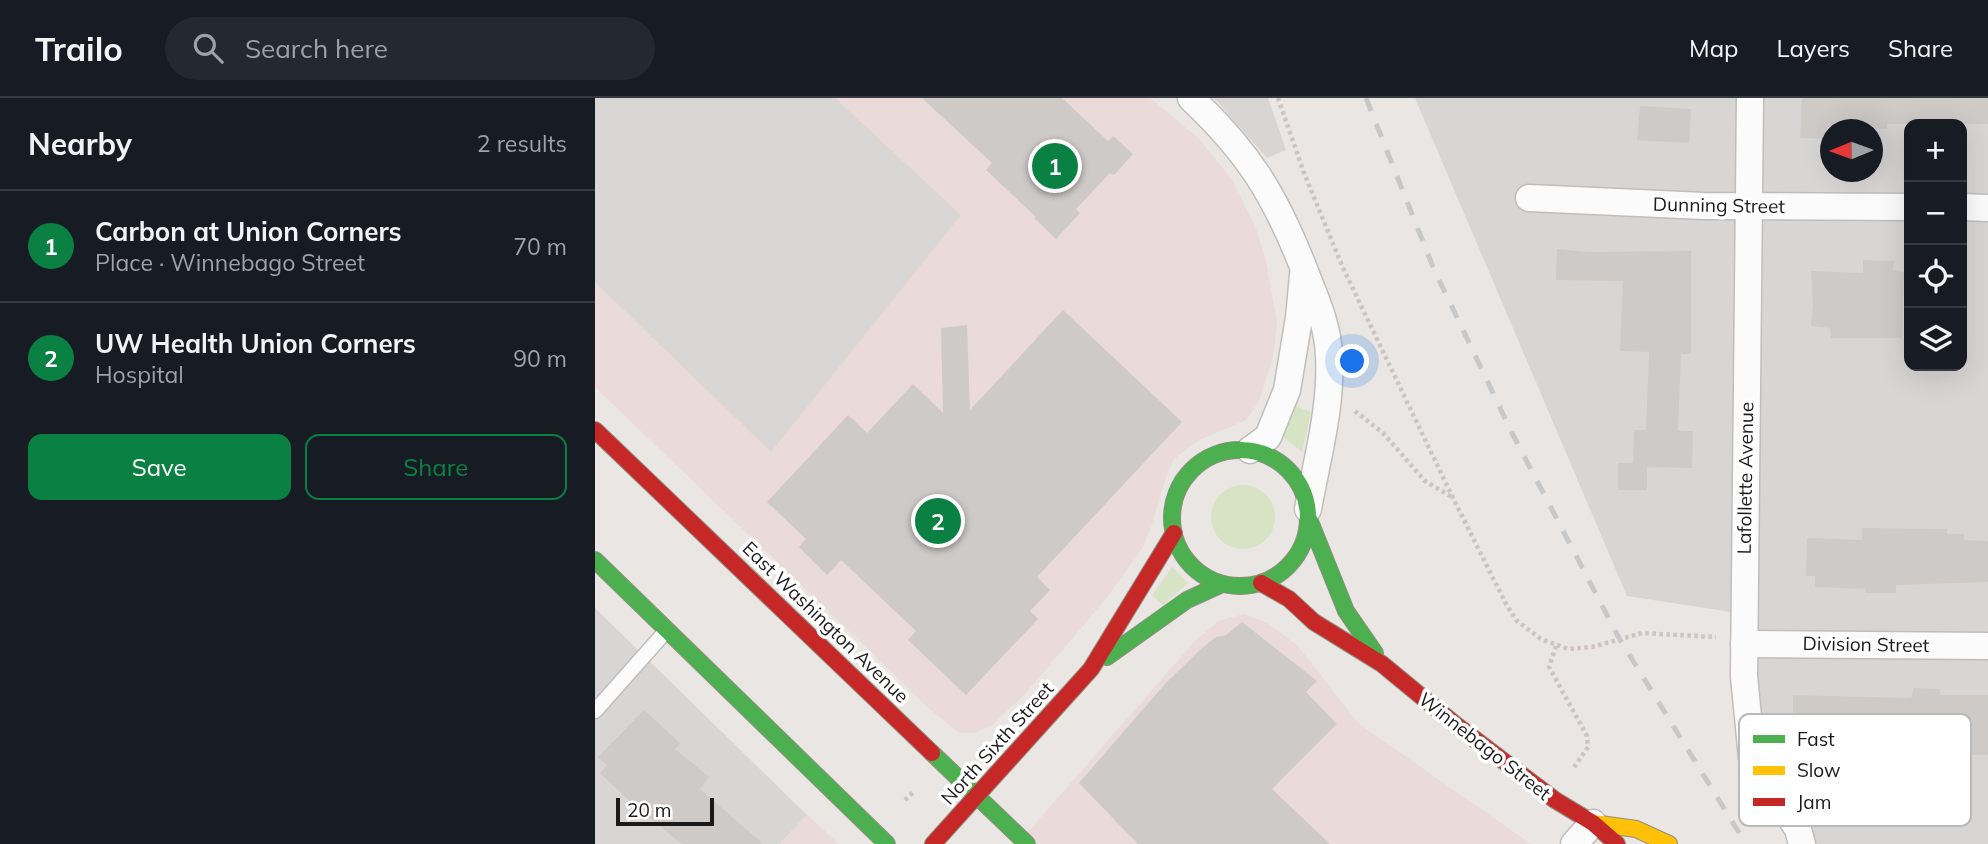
<!DOCTYPE html>
<meta charset="utf-8">
<style>
:root{--surface:#171b24;--page:#242831;--text:#f1f3f6;--muted:#9ea1a6;--line:#363941;--accent:#0b8043}
body{margin:0;font-family:Mulish,sans-serif;background:var(--page);color:var(--text)}
.controls{position:absolute;right:21px;top:21px;display:grid;overflow:hidden;border-radius:14px;box-shadow:0 7px 28px #0002}
.controls button{width:63px;height:63px;display:grid;place-items:center;padding:0;border:0;border-bottom:2px solid var(--line);background:var(--surface);color:var(--text);font:35px sans-serif}
.compass{position:absolute;left:1225px;top:21px;width:63px;height:63px;border-radius:50%;background:var(--surface);box-shadow:0 7px 28px #0002;rotate:269deg}
.scale{position:absolute;left:21px;bottom:18px;width:98px;box-sizing:border-box;padding-left:7px;border:4px solid #1a1a1a;border-top:0;font-size:19px;line-height:24px;white-space:nowrap;color:#1a1a1a;-webkit-text-stroke:5px #fff;paint-order:stroke}
.you{position:absolute;left:758px;top:264px;width:24px;height:24px;margin:-18px;border:5px solid #fff;border-radius:50%;background:#1a73e8;box-shadow:0 0 0 10px #1a73e833}
.badge{display:grid;place-items:center;width:46px;height:46px;border-radius:50%;background:var(--accent);color:#fff;font-size:23px;font-weight:700}
.pin{position:absolute;translate:-50% -50%;border:4px solid #fff;box-shadow:0 2px 7px #0006}
.list{margin:0;padding:0;list-style:none}
h2{display:flex;justify-content:space-between;align-items:center;height:91px;margin:0;padding:0 28px;font-size:30px}
h2 small{font-size:23px;font-weight:400;color:var(--muted)}
.list li{display:grid;grid-template-columns:46px 1fr auto;gap:21px;align-items:center;box-sizing:border-box;height:112px;padding:0 28px;border-top:2px solid var(--line)}
.list b{display:block;font-size:26px;white-space:nowrap}
.list p{margin:0;font-size:23px;white-space:nowrap;color:var(--muted)}
.list em{font-size:23px;font-style:normal;color:var(--muted)}
.actions{display:flex;gap:14px;padding:21px 28px}
.actions a{flex:1;padding:16px 0;border:2px solid var(--accent);border-radius:14px;text-align:center;font-size:24px;color:var(--accent)}
.actions .main{background:var(--accent);color:#fff}
.icon{flex:none;width:38px;height:38px;fill:none;stroke:currentColor;stroke-width:2;stroke-linecap:round;stroke-linejoin:round}
.map{position:relative;flex:none;width:1393px;height:746px;overflow:hidden}
header{display:flex;align-items:center;gap:42px;box-sizing:border-box;height:98px;padding:0 35px;background:var(--surface);border-bottom:2px solid var(--line)}
header strong{font-size:33px}
nav{display:flex;gap:38px;margin-inline-start:auto;font-size:24px}
.search{width:490px;height:63px;background:var(--page);display:flex;align-items:center;gap:18px;box-sizing:border-box;padding:0 24px;border-radius:38px;color:var(--muted);font-size:26px}
main{display:flex}
aside{flex:1;background:var(--surface)}
.map>svg:first-child{display:block}
</style>
<header>
<strong>Trailo</strong>
<div class="search"><svg class="icon" aria-label="search" viewBox="0 0 24 24"><circle cx="10" cy="10" r="6"/><path d="M15 15l6 6"/></svg>Search here</div>
<nav><a>Map</a><a>Layers</a><a>Share</a></nav>
</header>
<main>
<aside>
<h2>Nearby<small>2 results</small></h2>
<ul class="list">
<li><span class="badge">1</span><div><b>Carbon at Union Corners</b><p>Place · Winnebago Street</p></div><em>70 m</em></li>
<li><span class="badge">2</span><div><b>UW Health Union Corners</b><p>Hospital</p></div><em>90 m</em></li>
</ul>
<div class="actions"><a class="main">Save</a><a>Share</a></div>
</aside>
<div class="map">
<svg width="1393" height="746" viewBox="0 0 1393 746">
<rect width="100%" height="100%" fill="#e9e6e3"/>
<g fill="#d8d6d4" fill-rule="evenodd">
<path d="M619,0h54l18,52 -19,8z"/>
<path d="M820,0h573v746h-186l-50,-86 -8,-144 -117,-18zM1314,26h53v242h-53zM1236,32h42v42h-42z"/>
<path d="M0,510l212,207 -28,29h-184z"/>
</g>
<g fill="#eadad9">
<path d="M0,0h555l49,41 34,42 23,48 9,28 12,65 -4,35 -14,44 -13,19 -47,20 -25,19 -8,18 -15,50 -9,22 -38,52 -80,94 -32,30 -18,8 -16,-1 -25,-20 -338,-325z"/>
<path d="M649,516l23,9 30,22 62,79 172,120h-504l-5,-5 172,-197 24,-21z"/>
<path d="M212,717l32,29h-60z"/>
</g>
<g fill="#d6e3c4">
<path d="M701,308l15,6 -9,40 -19,-15z"/>
<circle cx="648" cy="419" r="32"/>
<path d="M577,469l16,16 -25,22 -11,-9z"/>
</g>
<path fill="#d9d7d6" d="M0,0h240l126,117 -190,237 -176,-170z"/>
<g fill="#cecac8">
<path d="M327,0h140l46,43 5,-5 20,18 -19,21 -4,-2 -34,36 4,4 -24,26 -22,-21 2,-1 -50,-47 6,-7z"/>
<path d="M1207,0h186v26h-101v5l-60,-2v12l-27,-1z"/>
<path d="M1045,8l51,3 -2,34 -52,-3z"/>
<path d="M962,151l32,3 102,-1v103h-10l-3,77h15l-1,37 -45,-1v23h-29v-27h15l1,-33h12l3,-78 -29,-1 3,-70 -67,-1z"/>
<path d="M1268,162l31,1 -1,10 11,1 -2,66h-71l-1,-10 -19,-2 2,-21 -2,-34 52,2z"/>
<path d="M468,212l119,112 -145,155 13,13 -20,21 8,8 -72,76 -58,-55 8,-9 -75,-71 -14,15 -28,-28 7,-8 -39,-37 81,-87 19,18 46,-49 30,29 -2,-85 26,-3 3,85z"/>
<path d="M1267,430l85,1v5h17v6l24,1v41l-92,3v8h-31v-4l-50,-2v-11h-9l1,-38 55,2z"/>
<path d="M647,524l75,59 -11,11 31,32 -65,65 58,55h-192l-59,-61 86,-99 37,-36 14,-11 10,-2z"/>
<path d="M1318,590l27,1v6h48v60h-46v6h-36l-2,36 -58,-3 -1,20 -27,-1 4,-59h-29v-59l115,3 4,-1z"/>
<path d="M49,612l36,33 -5,6 34,28 -9,12 63,55h-81l-45,-36 -37,-35 7,-8 -9,-8z"/>
</g>
<g fill="none" stroke-linecap="round" stroke-linejoin="round">
<defs>
<path id="lane" d="M0,613l72,-81"/>
<g id="street">
<path d="M596,0c58,55 84,97 113,171 11,29 24,55 25,87 3,50 -12,103 -21,153"/>
<path d="M1155,0l-6,578 8,82 46,71 4,15"/>
<path d="M934,100l175,8 205,1"/>
<path d="M1367,109l26,1"/>
<path d="M655,352l18,-13 19,-47 12,-72 4,-43"/>
<path d="M1149,546l244,2"/>
<path d="M979,746l19,-21"/>
</g>
<g id="fast">
<circle cx="645" cy="420" r="68"/>
<path d="M714,421l37,92 29,42"/>
<path d="M0,462l292,284"/>
<path d="M512,559l80,-57 35,-16"/>
<path d="M337,655l95,91"/>
</g>
<path id="slow" d="M998,725l43,6 33,15"/>
<g id="jam">
<path d="M0,332l337,323"/>
<path d="M666,485l28,16 25,23 68,42 74,61 99,75 38,23 24,21"/>
<path d="M338,746l158,-175 83,-136"/>
</g>
</defs>
<use href="#lane" stroke="#c0bebd" stroke-width="17"/>
<use href="#street" stroke="#c0bebd" stroke-width="29"/>
<use href="#fast" stroke="#8f8f7e" stroke-width="18"/>
<use href="#slow" stroke="#8f8f7e" stroke-width="18"/>
<use href="#jam" stroke="#8f8f7e" stroke-width="18"/>
<g stroke="#cfc3c1" stroke-width="4.5" stroke-dasharray="3.5 3.5" stroke-linecap="butt">
<path d="M683,0l26,75 39,95 110,230 53,106 11,17 24,18 27,10 24,-2 50,-14 74,4"/>
<path d="M760,313l28,22 42,48 27,16"/>
<path d="M961,548l-7,21 38,69 1,11 -15,22"/>
<path d="M310,702l8,-8"/>
</g>
<use href="#lane" stroke="#fcfbfb" stroke-width="14"/>
<use href="#street" stroke="#fcfbfb" stroke-width="26"/>
<use href="#fast" stroke="#4caf50" stroke-width="16"/>
<use href="#slow" stroke="#ffc107" stroke-width="16"/>
<use href="#jam" stroke="#c62828" stroke-width="16"/>
<path stroke="#c9c8c8" stroke-width="5" stroke-dasharray="14 14" stroke-linecap="butt" d="M771,0l67,169 79,166 107,205 127,206"/>
</g>
<g text-anchor="middle" stroke-width="7" stroke-linejoin="round" paint-order="stroke">
<g font-size="19" fill="#1a1a1a" stroke="#fff">
<text transform="translate(1124 107) rotate(1)" y="7">Dunning Street</text>
<text transform="translate(1150 380) rotate(-89)" y="7">Lafollette Avenue</text>
<text transform="translate(231 524) rotate(44)" y="7">East Washington Avenue</text>
<text transform="translate(1271 546) rotate(1)" y="7">Division Street</text>
<text transform="translate(402 645) rotate(-48)" y="7">North Sixth Street</text>
<text transform="translate(890 648) rotate(38)" y="7">Winnebago Street</text>
</g>
</g>
<rect x="1144" y="616" width="232" height="112" rx="10" fill="#fff" stroke="#bababa" stroke-width="2"/>
<rect x="1158" y="637" width="32" height="8" fill="#4caf50"/>
<rect x="1158" y="668" width="32" height="9" fill="#ffc107"/>
<rect x="1158" y="700" width="32" height="8" fill="#c62828"/>
<g font-size="19" fill="#1a1a1a">
<text x="1202" y="648">Fast</text>
<text x="1202" y="679">Slow</text>
<text x="1202" y="711">Jam</text>
</g>
</svg>
<div class="controls">
<button>+</button>
<button>−</button>
<button><svg class="icon" aria-label="locate" viewBox="0 0 24 24"><circle cx="12" cy="12" r="6"/><path d="M12 2v4M12 18v4M2 12h4M18 12h4"/></svg></button>
<button><svg class="icon" aria-label="layers" viewBox="0 0 24 24"><path d="M12 4l9 5-9 5-9-5zM3 14l9 5 9-5"/></svg></button>
</div>
<svg class="compass" viewBox="-18 -18 36 36"><path d="M0-13l5 13h-10z" fill="#e53935"/><path d="M0 13l5-13h-10z" fill="#9ea1a6"/></svg>
<div class="scale">20 m</div>
<div class="you"></div>
<div class="pin badge" style="left:460px;top:68px">1</div>
<div class="pin badge" style="left:343px;top:423px">2</div>
</div>
</main>
